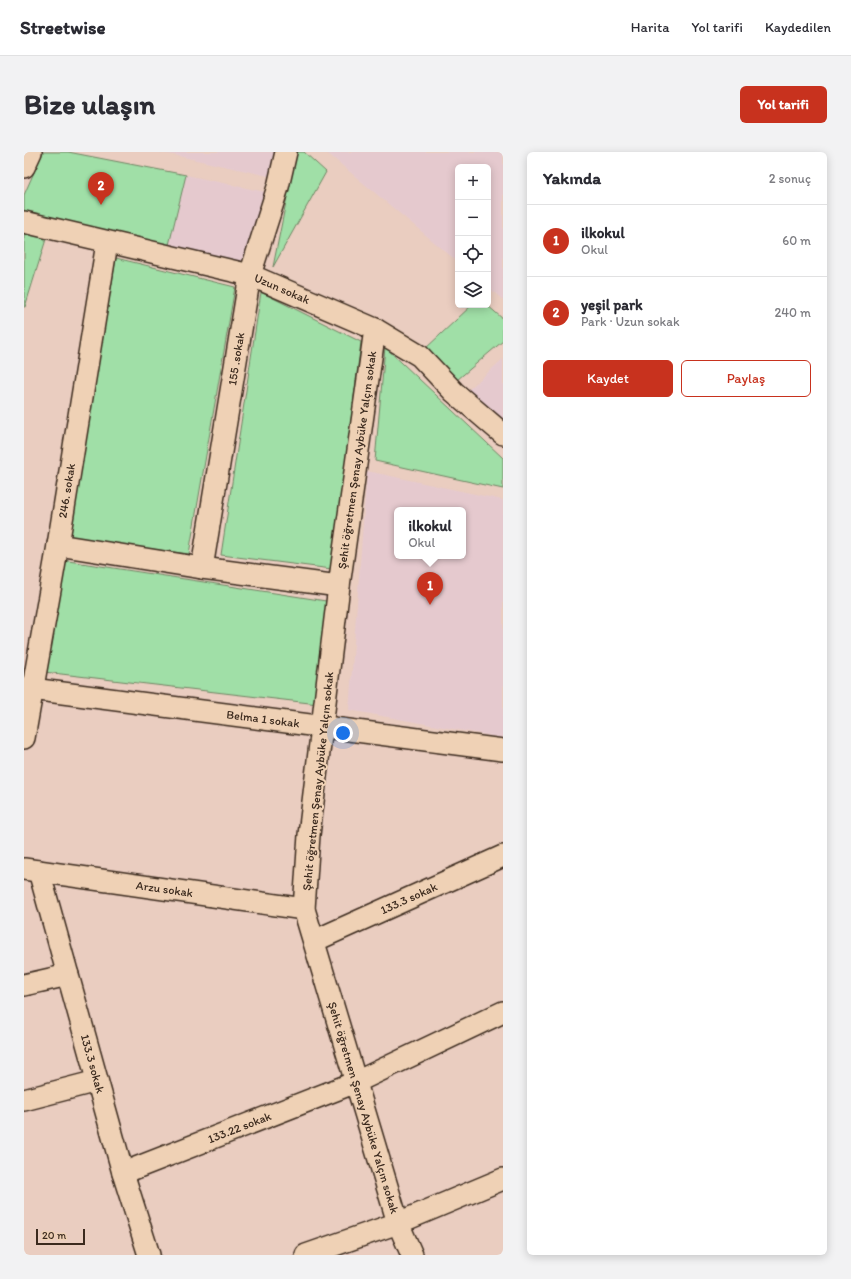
<!DOCTYPE html>
<html lang="tr">
<meta charset="utf-8">
<style>
:root{--surface:#fff;--page:#f2f2f3;--text:#2b2b33;--muted:#7c7c81;--line:#e1e1e2;--accent:#c8321e}
body{margin:0;font-family:Itim,sans-serif;background:var(--page);color:var(--text)}
.controls{position:absolute;right:12px;top:12px;display:grid;overflow:hidden;border-radius:6px;box-shadow:0 2px 10px #0003}
.controls button{width:36px;height:36px;display:grid;place-items:center;padding:0;border:0;border-bottom:1px solid var(--line);background:var(--surface);color:var(--text);font:20px sans-serif}
.scale{position:absolute;left:12px;bottom:10px;width:49px;box-sizing:border-box;padding-left:4px;border:2px solid #3b2a1e;border-top:0;font-size:11px;line-height:14px;white-space:nowrap;color:#3b2a1e;-webkit-text-stroke:3px #efd1b5;paint-order:stroke}
.you{position:absolute;left:319px;top:581px;width:14px;height:14px;margin:-10px;border:3px solid #fff;border-radius:50%;background:#1a73e8;box-shadow:0 0 0 6px #1a73e833}
.badge{display:grid;place-items:center;width:26px;height:26px;border-radius:50%;background:var(--accent);color:#fff;font-size:13px;font-weight:700}
.pin{position:absolute;translate:-50% -33px;filter:drop-shadow(0 1px 2px #0008)}
.pin::after{content:'';position:absolute;top:21px;width:14px;height:12px;background:inherit;clip-path:polygon(0 0,100% 0,50% 100%)}
.popup{position:absolute;left:370px;top:355px;width:72px;height:52px;box-sizing:border-box;display:grid;place-content:center;border-radius:6px;background:var(--surface);filter:drop-shadow(0 1px 3px #0005);font-size:13px;white-space:nowrap;color:var(--muted)}
.popup b{font-size:15px;color:var(--text)}
.popup::after{content:'';position:absolute;left:50%;top:100%;margin-left:-8px;border:8px solid transparent;border-top-color:var(--surface)}
.list{margin:0;padding:0;list-style:none}
h2{display:flex;justify-content:space-between;align-items:center;height:52px;margin:0;padding:0 16px;font-size:17px}
h2 small{font-size:13px;font-weight:400;color:var(--muted)}
.list li{display:grid;grid-template-columns:26px 1fr auto;gap:12px;align-items:center;box-sizing:border-box;height:72px;padding:0 16px;border-top:1px solid var(--line)}
.list b{display:block;font-size:15px;white-space:nowrap}
.list p{margin:0;font-size:13px;white-space:nowrap;color:var(--muted)}
.list em{font-size:13px;font-style:normal;color:var(--muted)}
.actions{display:flex;gap:8px;padding:12px 16px}
.actions a{flex:1;padding:9px 0;border:1px solid var(--accent);border-radius:6px;text-align:center;font-size:14px;color:var(--accent)}
.actions .main{background:var(--accent);color:#fff}
.icon{flex:none;width:22px;height:22px;fill:none;stroke:currentColor;stroke-width:2;stroke-linecap:round;stroke-linejoin:round}
.map{position:relative;flex:none;width:479px;height:1103px;overflow:hidden;border-radius:6px}
header{display:flex;align-items:center;gap:24px;box-sizing:border-box;height:56px;padding:0 20px;background:var(--surface);border-bottom:1px solid var(--line)}
header strong{font-size:19px}
nav{display:flex;gap:22px;margin-inline-start:auto;font-size:14px}
.intro{display:flex;align-items:center;justify-content:space-between;box-sizing:border-box;height:96px;padding:0 24px}
h1{margin:0;font-size:28px}
.button{padding:10px 18px;border-radius:6px;background:var(--accent);color:#fff;font-size:14px;font-weight:700}
main{display:flex;gap:24px;padding:0 24px}
aside{flex:1;background:var(--surface);border-radius:6px;box-shadow:0 2px 10px #0003}
.map>svg:first-child{display:block}
</style>
<header>
<strong>Streetwise</strong>
<nav><a>Harita</a><a>Yol tarifi</a><a>Kaydedilen</a></nav>
</header>
<div class="intro"><h1>Bize ulaşın</h1><a class="button">Yol tarifi</a></div>
<main>
<div class="map">
<svg width="479" height="1103" viewBox="0 0 479 1103">
<rect width="100%" height="100%" fill="#eacdc0"/>
<filter id="ink" filterUnits="userSpaceOnUse"><feTurbulence type="fractalNoise" baseFrequency=".025" numOctaves="2"/><feDisplacementMap in="SourceGraphic" scale="8" xChannelSelector="R" yChannelSelector="G"/><feConvolveMatrix kernelMatrix="1 2 1 2 8 2 1 2 1" color-interpolation-filters="sRGB"/></filter>
<g filter="url(#ink)">
<g fill="#e5c9ce" fill-rule="evenodd">
<path d="M136,0h119l-6,25z"/>
<path d="M302,0h177v148l-15,-13v-120h-30v95z"/>
<path d="M162,23l79,17 -18,72 -79,-15z"/>
<path d="M479,207v61l-37,-28z"/>
<path d="M343,319l136,29v238l-154,-28zM373,358h66v46h-66z"/>
</g>
<g fill="#a0dfa7" stroke="#6e8462">
<path d="M19,0h25l118,23 -18,74 -144,-35v-19z"/>
<path d="M272,0h8l22,20 -53,95z"/>
<path d="M0,78l23,6 -22,71h-1z"/>
<path d="M92,106l119,29 -46,267 -120,-16z"/>
<path d="M237,140l100,50 -29,227 -111,-14z"/>
<path d="M448,153h15l16,14v22l-46,39 -32,-31z"/>
<path d="M361,195l118,111v31l-128,-28z"/>
<path d="M38,408l264,41 -8,103 -274,-32z"/>
</g>
<g fill="none" stroke-linecap="round" stroke-linejoin="round">
<defs>
<g id="minor">
<path d="M0,15l7,-15"/>
<path id="s1" d="M0,70l226,53 125,54 45,27 34,36 49,42"/>
<path id="s2" d="M351,177l-36,257 -30,249 -5,74 94,314 14,32"/>
<path d="M34,393l144,23 137,18"/>
<path id="s3" d="M178,416l48,-293 28,-88 8,-35"/>
<path id="s4" d="M0,536l479,62"/>
<path id="s5" d="M0,586l34,-193 49,-302"/>
<path id="s6" d="M0,717l280,40"/>
<path id="s7" d="M15,719l84,302 26,82"/>
<path id="s8" d="M290,789l189,-85"/>
<path d="M0,833l44,-10"/>
<path d="M0,948l73,-19"/>
<path id="s9" d="M99,1021l233,-91 147,-70"/>
<path d="M282,1103l92,-32 105,-44"/>
</g>
</defs>
<use href="#minor" stroke="#3b2a1e" stroke-width="24"/>
<use href="#minor" stroke="#efd1b5" stroke-width="21"/>
</g>
</g>
<g text-anchor="middle" stroke-width="4" stroke-linejoin="round" paint-order="stroke">
<g font-size="12" fill="#3b2a1e" stroke="#efd1b5">
<text dy="4" stroke="none"><textPath href="#s1" startOffset="267">Uzun sokak</textPath></text>
<text dy="4" stroke="none"><textPath href="#s3" startOffset="212">155 .sokak</textPath></text>
<text transform="translate(333 308) rotate(-82)" y="4">Şehit öğretmen Şenay Aybüke Yalçın sokak</text>
<text dy="4" stroke="none"><textPath href="#s5" startOffset="251">246. sokak</textPath></text>
<text dy="4" stroke="none"><textPath href="#s4" startOffset="241">Belma 1 sokak</textPath></text>
<text transform="translate(294 629) rotate(-84)" y="4">Şehit öğretmen Şenay Aybüke Yalçın sokak</text>
<text dy="4" stroke="none"><textPath href="#s6" startOffset="142">Arzu sokak</textPath></text>
<text dy="4" stroke="none"><textPath href="#s8" startOffset="104">133.3 sokak</textPath></text>
<text dy="4" stroke="none"><textPath href="#s7" startOffset="200">133.3 sokak</textPath></text>
<text dy="4" stroke="none"><textPath href="#s2" startOffset="792">Şehit öğretmen Şenay Aybüke Yalçın sokak</textPath></text>
<text dy="4" stroke="none"><textPath href="#s9" startOffset="125">133.22 sokak</textPath></text>
</g>
</g>
</svg>
<div class="controls">
<button>+</button>
<button>−</button>
<button><svg class="icon" aria-label="locate" viewBox="0 0 24 24"><circle cx="12" cy="12" r="6"/><path d="M12 2v4M12 18v4M2 12h4M18 12h4"/></svg></button>
<button><svg class="icon" aria-label="layers" viewBox="0 0 24 24"><path d="M12 4l9 5-9 5-9-5zM3 14l9 5 9-5"/></svg></button>
</div>
<div class="scale">20 m</div>
<div class="you"></div>
<div class="pin badge" style="left:406px;top:453px">1</div>
<div class="popup"><b>ilkokul</b>Okul</div>
<div class="pin badge" style="left:77px;top:53px">2</div>
</div>
<aside>
<h2>Yakında<small>2 sonuç</small></h2>
<ul class="list">
<li><span class="badge">1</span><div><b>ilkokul</b><p>Okul</p></div><em>60 m</em></li>
<li><span class="badge">2</span><div><b>yeşil park</b><p>Park · Uzun sokak</p></div><em>240 m</em></li>
</ul>
<div class="actions"><a class="main">Kaydet</a><a>Paylaş</a></div>
</aside>
</main>
